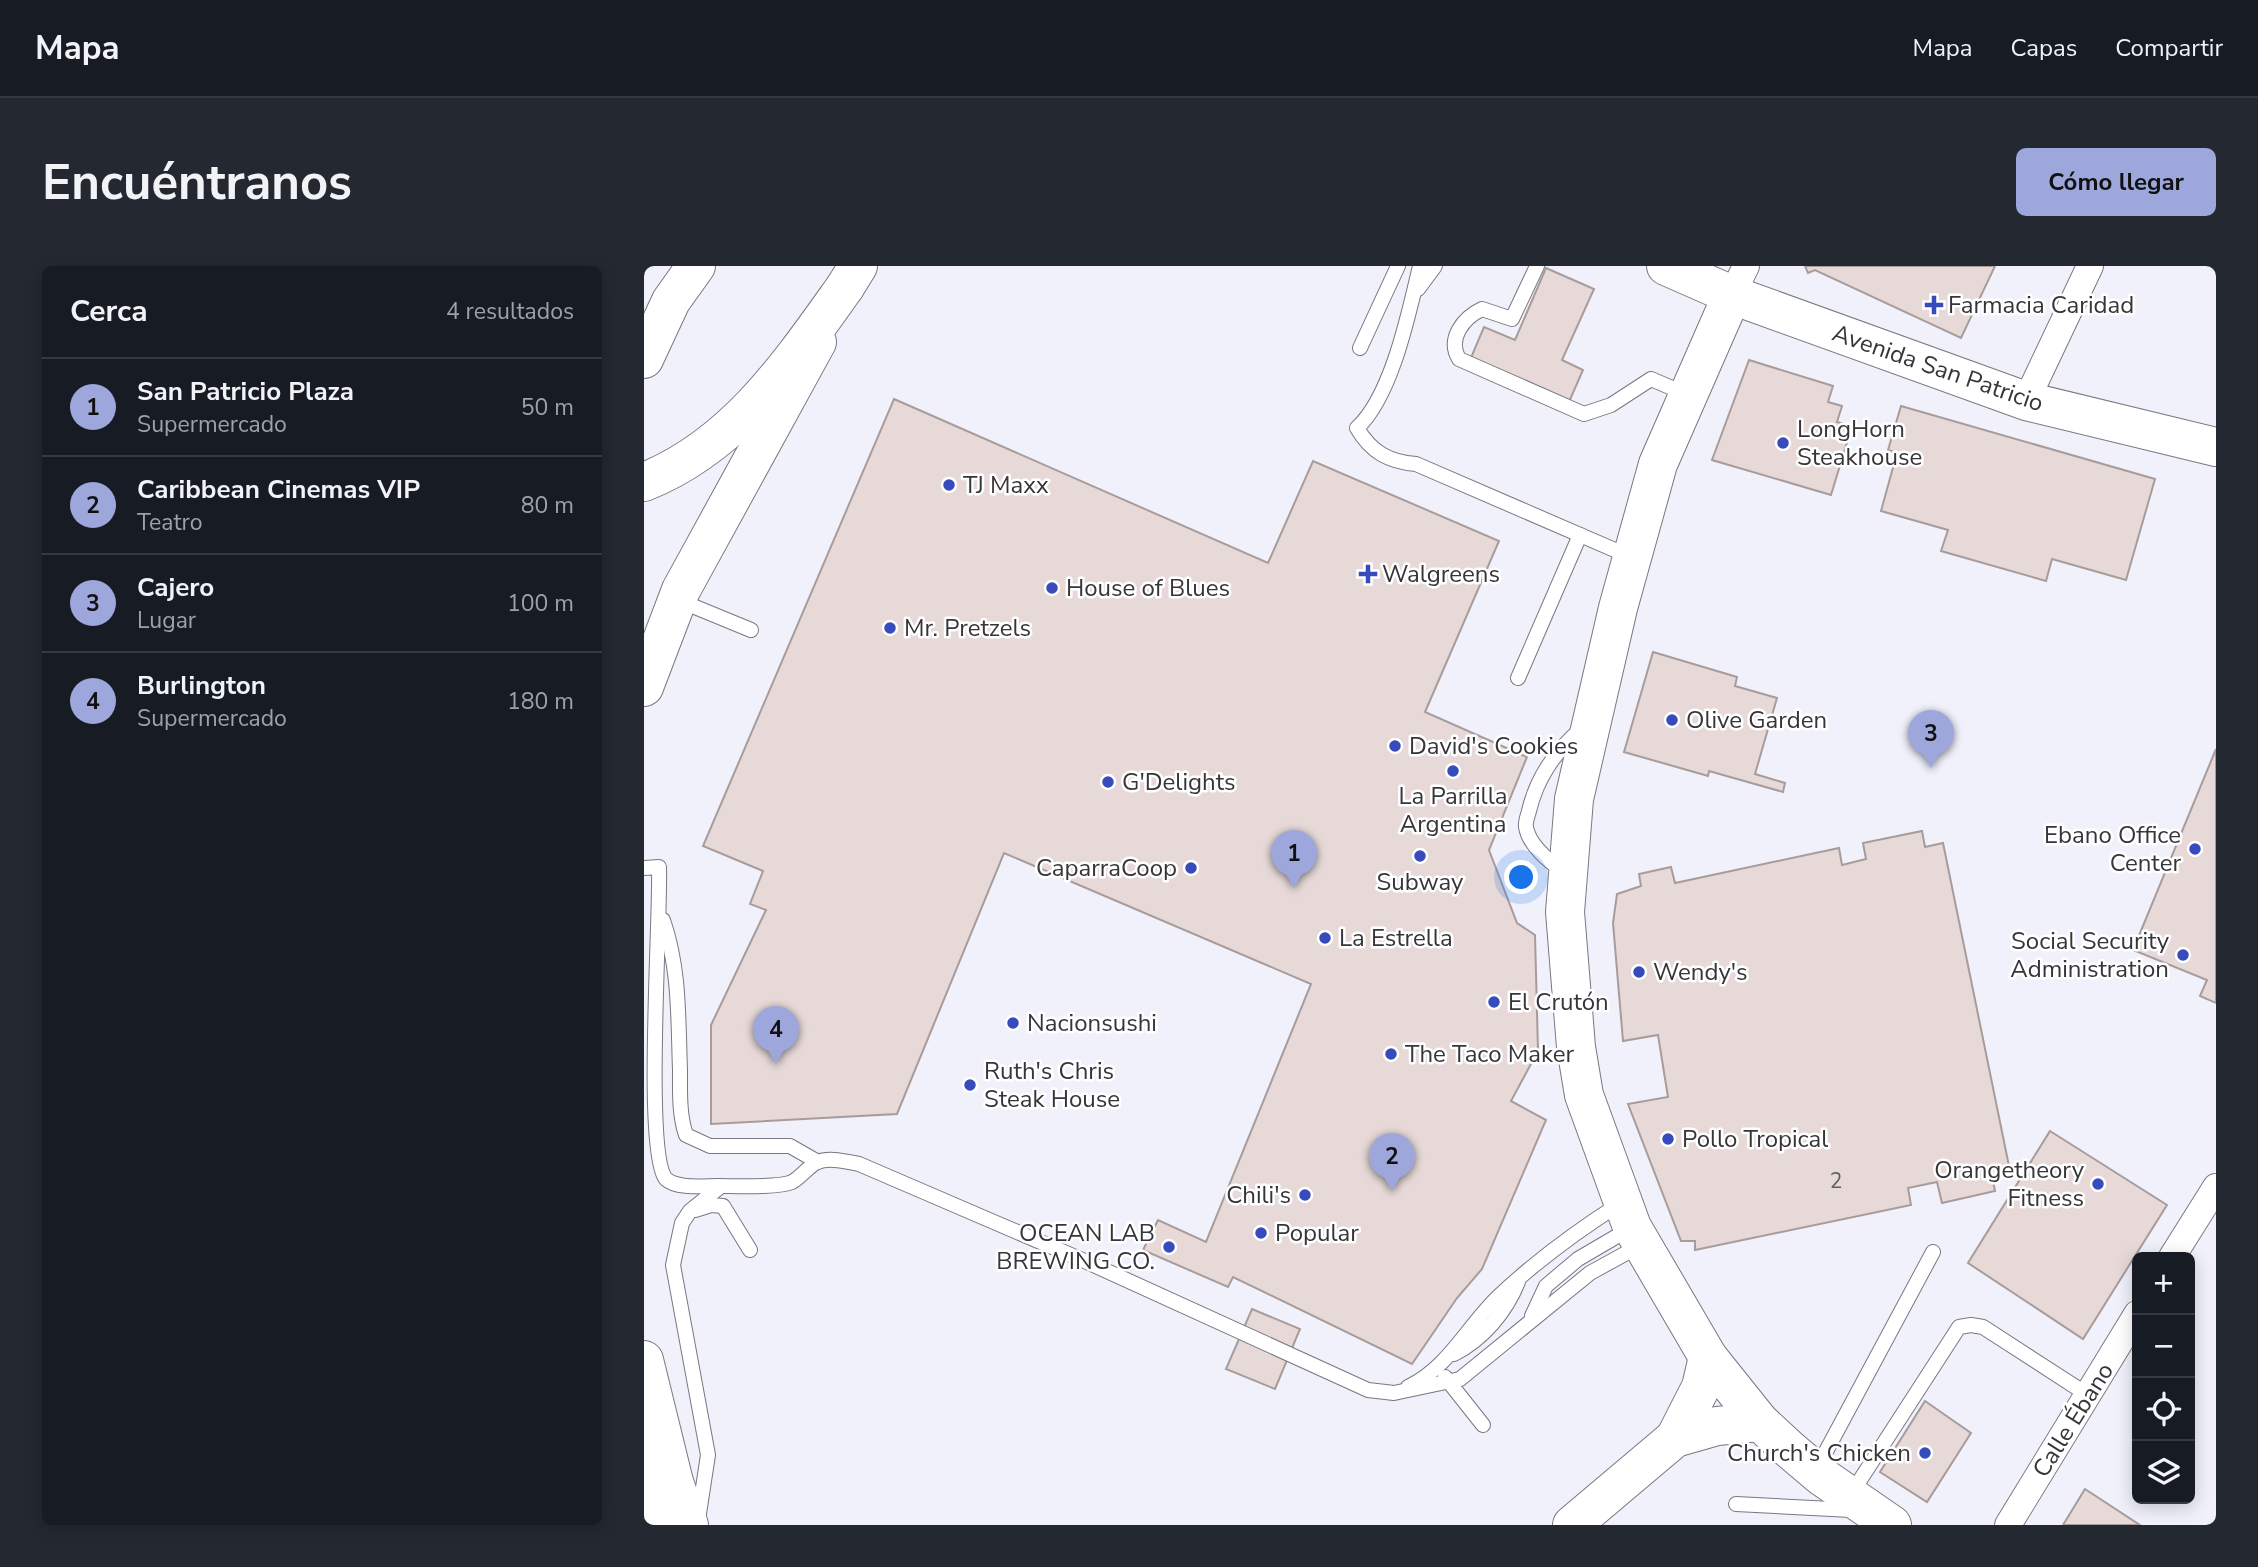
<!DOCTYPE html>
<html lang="es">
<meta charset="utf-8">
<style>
:root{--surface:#171b24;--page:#242831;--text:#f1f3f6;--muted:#9ea1a6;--line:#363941;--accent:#9da7dc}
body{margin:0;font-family:"Nunito Sans",sans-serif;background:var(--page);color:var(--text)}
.controls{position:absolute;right:21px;bottom:21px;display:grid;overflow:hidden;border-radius:10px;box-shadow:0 4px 18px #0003}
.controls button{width:63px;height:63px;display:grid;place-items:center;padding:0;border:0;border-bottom:2px solid var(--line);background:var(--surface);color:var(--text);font:35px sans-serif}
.you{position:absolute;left:878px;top:612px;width:24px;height:24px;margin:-18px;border:5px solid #fff;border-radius:50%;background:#1a73e8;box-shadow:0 0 0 10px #1a73e833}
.badge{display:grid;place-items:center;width:46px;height:46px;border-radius:50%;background:var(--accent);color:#111;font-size:23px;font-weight:700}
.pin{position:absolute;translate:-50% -58px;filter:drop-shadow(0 2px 4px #0008)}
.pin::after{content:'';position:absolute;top:37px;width:24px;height:21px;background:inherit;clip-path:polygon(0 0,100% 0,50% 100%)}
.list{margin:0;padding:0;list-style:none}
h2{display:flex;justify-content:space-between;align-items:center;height:91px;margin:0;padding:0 28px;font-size:30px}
h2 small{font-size:23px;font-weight:400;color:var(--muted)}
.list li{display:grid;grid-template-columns:46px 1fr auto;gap:21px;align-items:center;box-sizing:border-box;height:98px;padding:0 28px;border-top:2px solid var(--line)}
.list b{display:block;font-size:26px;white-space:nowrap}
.list p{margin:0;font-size:23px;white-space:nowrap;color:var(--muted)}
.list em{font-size:23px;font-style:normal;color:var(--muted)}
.icon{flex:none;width:38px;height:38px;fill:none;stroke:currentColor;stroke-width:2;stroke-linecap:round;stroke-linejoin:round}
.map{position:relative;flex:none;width:1572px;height:1259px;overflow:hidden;border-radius:10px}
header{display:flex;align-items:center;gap:42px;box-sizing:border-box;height:98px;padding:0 35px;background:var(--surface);border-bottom:2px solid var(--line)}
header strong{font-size:33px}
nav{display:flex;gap:38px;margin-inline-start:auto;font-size:24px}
.intro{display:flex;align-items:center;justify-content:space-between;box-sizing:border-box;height:168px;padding:0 42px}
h1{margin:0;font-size:49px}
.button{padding:18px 32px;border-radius:10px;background:var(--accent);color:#111;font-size:24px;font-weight:700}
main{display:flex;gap:42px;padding:0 42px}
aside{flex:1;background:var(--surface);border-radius:10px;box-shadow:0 4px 18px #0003}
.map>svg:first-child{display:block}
</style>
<header>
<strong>Mapa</strong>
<nav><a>Mapa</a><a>Capas</a><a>Compartir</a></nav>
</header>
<div class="intro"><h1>Encuéntranos</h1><a class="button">Cómo llegar</a></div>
<main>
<aside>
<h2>Cerca<small>4 resultados</small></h2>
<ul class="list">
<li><span class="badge">1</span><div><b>San Patricio Plaza</b><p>Supermercado</p></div><em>50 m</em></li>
<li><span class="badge">2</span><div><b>Caribbean Cinemas VIP</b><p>Teatro</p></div><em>80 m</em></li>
<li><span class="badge">3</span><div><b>Cajero</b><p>Lugar</p></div><em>100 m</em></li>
<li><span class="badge">4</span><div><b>Burlington</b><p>Supermercado</p></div><em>180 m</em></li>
</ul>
</aside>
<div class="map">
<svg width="1572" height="1259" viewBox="0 0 1572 1259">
<rect width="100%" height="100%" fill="#f1f1fc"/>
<g fill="#e6d9d8" stroke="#a89c9b" stroke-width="2">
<path d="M1161,0h190l-34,72 -146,-68 -7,3z"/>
<path d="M902,2l48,21 -32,71 21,10 -14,32 -99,-42 14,-33 31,13z"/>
<path d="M1105,94l84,26 -5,16 14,4 -5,16 15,4 -21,69 -119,-35z"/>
<path d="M250,133l374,164 45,-102 186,80 -74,171 102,45 -38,93 28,73 18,12 3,116 -27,50 35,19 -64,149 -25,29 -45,66 -179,-87 -5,10 -85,-37 15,-30 48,22 105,-258 -307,-131 -107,261 -186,10v-99l55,-115 -16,-6 13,-33 -60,-25z"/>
<path d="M1257,140l254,73 -29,101 -74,-21 -6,22 -105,-30 7,-21 -67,-19 16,-58 -9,-3z"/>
<path d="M1009,386l84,25 -2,9 42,12 -22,76 30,9 -2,9 -74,-21 -1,5 -84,-24z"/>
<path d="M1572,483v254l-16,-7 7,-16 -74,-30z"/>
<path d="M1278,565l3,16 18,-4 66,323 -18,4 4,21 -53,12 -5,-21 -29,6 3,17 -216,45v-9h-14l-53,-137 40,-7 -10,-62 -35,6 -10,-118 4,-29 24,-8 -2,-12 32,-7 4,16 164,-35 3,17 24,-6 -3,-16z"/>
<path d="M1406,865l117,74 -84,134 -115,-76z"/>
<path d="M608,1043l48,20 -25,60 -49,-20z"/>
<path d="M1281,1135l46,32 -44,69 -47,-30z"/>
<path d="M1441,1223l55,36h-77z"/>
</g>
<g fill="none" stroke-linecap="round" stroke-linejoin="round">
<defs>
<g id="lane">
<path d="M776,0c-11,46 -28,130 -63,162 14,24 32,34 59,36l215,93"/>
<path d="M893,0l-25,53 -30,-10c-19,9 -35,30 -23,50l125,55 27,-9 40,-26 35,15"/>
<path d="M774,23l17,-23"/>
<path d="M716,82l38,-82"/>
<path d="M34,334l73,30"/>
<path d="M874,412l62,-143"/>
<path d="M0,602l15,-1c2,49 -15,287 7,312 11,10 37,7 52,7 16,0 60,2 74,-4 9,-5 16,-15 25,-20 13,-5 30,0 42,2l228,98 281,128 26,3 66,-14 130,-106 51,-28"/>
<path d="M920,606c-14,-10 -35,-26 -38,-45 -1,-5 2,-12 3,-16 8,-34 26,-59 52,-82"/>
<path d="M19,654c17,49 15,99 17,150 0,21 -1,45 6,65l24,11h80l28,16"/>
<path d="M51,944l16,-5 12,1 27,44"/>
<path d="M888,1050l14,-30 32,-27 53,-31"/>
<path d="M810,1088c29,-15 52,-42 64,-72"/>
<path d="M801,1111l38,48"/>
<path d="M764,1121c40,-19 59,-60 90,-90 38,-36 79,-66 123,-94"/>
<path d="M1172,1204l117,-218"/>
<path d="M1207,1228l108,-167 12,-2 12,2 105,68"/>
<path d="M1092,1238l115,6"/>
<path d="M54,1254l10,-65 -35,-190 9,-42 8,-12 31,-25"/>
</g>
<g id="street">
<path d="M1088,29l14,-29"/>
<path d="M1382,135l64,-135"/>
<path d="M1528,991l44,-70"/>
<path d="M1364,1259l129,-211"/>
</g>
<g id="secondary">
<path d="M1088,29l-74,169 -40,144 -44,191 -9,113 11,135 8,48 48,132 76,130 52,65 28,26 33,28 71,49"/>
<path d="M0,421l37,-97 136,-248"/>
<path d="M0,1094l30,122 15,43"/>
<path d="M1031,1172l26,-51 7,-30"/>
<path d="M928,1259l103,-87 42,-12 43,-4"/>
</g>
<g id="primary">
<path d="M1022,0l66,29 294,106 190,46"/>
<path d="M201,21l13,-21"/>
</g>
<g id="highway">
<path d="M0,93l27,-58 25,-35"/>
<path d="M0,216c91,-36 146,-118 201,-195"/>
<path d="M0,1148l9,75 12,36"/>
</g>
</defs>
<use href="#lane" stroke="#777881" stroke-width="16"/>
<use href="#street" stroke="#777881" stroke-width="28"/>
<use href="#secondary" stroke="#777881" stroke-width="40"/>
<use href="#primary" stroke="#777881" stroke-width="40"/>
<use href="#highway" stroke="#777881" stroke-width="40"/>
<use href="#lane" stroke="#fff" stroke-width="14"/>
<use href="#street" stroke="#fff" stroke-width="26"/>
<use href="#secondary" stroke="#fff" stroke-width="38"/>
<use href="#primary" stroke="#fff" stroke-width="38"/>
<use href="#highway" stroke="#fff" stroke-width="38"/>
</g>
<g fill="#374bbd" stroke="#fff" stroke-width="2.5">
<path d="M1286.5 28.5h7v7h7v7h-7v7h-7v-7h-7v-7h7z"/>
<circle cx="1139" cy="177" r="7"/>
<circle cx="305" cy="219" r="7"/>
<path d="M720.5 297.5h7v7h7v7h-7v7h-7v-7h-7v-7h7z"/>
<circle cx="408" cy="322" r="7"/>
<circle cx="246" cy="362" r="7"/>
<circle cx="1028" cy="454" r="7"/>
<circle cx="751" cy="480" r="7"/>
<circle cx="809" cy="505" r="7"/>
<circle cx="464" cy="516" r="7"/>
<circle cx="1551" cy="583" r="7"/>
<circle cx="776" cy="590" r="7"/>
<circle cx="547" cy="602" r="7"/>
<circle cx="681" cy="672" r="7"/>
<circle cx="1539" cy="689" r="7"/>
<circle cx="995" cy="706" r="7"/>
<circle cx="850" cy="736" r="7"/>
<circle cx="369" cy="757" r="7"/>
<circle cx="747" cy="788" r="7"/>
<circle cx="326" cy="819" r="7"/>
<circle cx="1024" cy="873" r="7"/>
<circle cx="1454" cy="918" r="7"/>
<circle cx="661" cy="929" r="7"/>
<circle cx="617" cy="967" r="7"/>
<circle cx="525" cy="981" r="7"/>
<circle cx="1281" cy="1187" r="7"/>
</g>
<g text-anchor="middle" stroke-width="5" stroke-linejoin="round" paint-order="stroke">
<g font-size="21" fill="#625f62">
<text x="1192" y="922">2</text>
</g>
<g font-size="24" fill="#36363a" stroke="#fff" text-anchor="start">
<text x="1304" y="47">Farmacia Caridad</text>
<text x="1153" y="171">LongHorn<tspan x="1153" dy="28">Steakhouse</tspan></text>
<text x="319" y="227">TJ Maxx</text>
<text x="738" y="316">Walgreens</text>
<text x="422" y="330">House of Blues</text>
<text x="260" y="370">Mr. Pretzels</text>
<text x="1042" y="462">Olive Garden</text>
<text x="765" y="488">David's Cookies</text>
<text x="478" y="524">G'Delights</text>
<text x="809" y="538" text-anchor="middle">La Parrilla<tspan x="809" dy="28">Argentina</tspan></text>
<text x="1537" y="577" text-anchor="end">Ebano Office<tspan x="1537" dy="28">Center</tspan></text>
<text x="533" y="610" text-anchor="end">CaparraCoop</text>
<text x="776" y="624" text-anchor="middle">Subway</text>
<text x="695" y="680">La Estrella</text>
<text x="1525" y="683" text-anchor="end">Social Security<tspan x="1525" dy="28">Administration</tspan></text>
<text x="1009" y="714">Wendy's</text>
<text x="864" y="744">El Crutón</text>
<text x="383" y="765">Nacionsushi</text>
<text x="761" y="796">The Taco Maker</text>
<text x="340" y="813">Ruth's Chris<tspan x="340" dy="28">Steak House</tspan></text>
<text x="1038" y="881">Pollo Tropical</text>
<text x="1440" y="912" text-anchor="end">Orangetheory<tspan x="1440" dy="28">Fitness</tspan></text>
<text x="647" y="937" text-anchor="end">Chili's</text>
<text x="511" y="975" text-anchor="end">OCEAN LAB<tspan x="511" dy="28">BREWING CO.</tspan></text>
<text x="631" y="975">Popular</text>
<text x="1267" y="1195" text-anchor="end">Church's Chicken</text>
</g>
<g font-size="24" fill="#36363a" stroke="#fff">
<text transform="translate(1294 102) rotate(19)" y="8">Avenida San Patricio</text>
<text transform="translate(1429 1154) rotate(-58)" y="8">Calle Ébano</text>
</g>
</g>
</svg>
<div class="controls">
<button>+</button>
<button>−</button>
<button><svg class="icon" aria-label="locate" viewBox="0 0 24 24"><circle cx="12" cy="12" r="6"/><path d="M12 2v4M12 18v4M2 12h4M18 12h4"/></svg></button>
<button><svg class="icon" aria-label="layers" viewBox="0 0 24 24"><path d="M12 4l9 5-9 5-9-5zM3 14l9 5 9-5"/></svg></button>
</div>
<div class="you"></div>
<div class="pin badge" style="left:650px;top:622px">1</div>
<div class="pin badge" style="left:748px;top:925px">2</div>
<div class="pin badge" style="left:1287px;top:502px">3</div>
<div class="pin badge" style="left:132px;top:798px">4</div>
</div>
</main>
